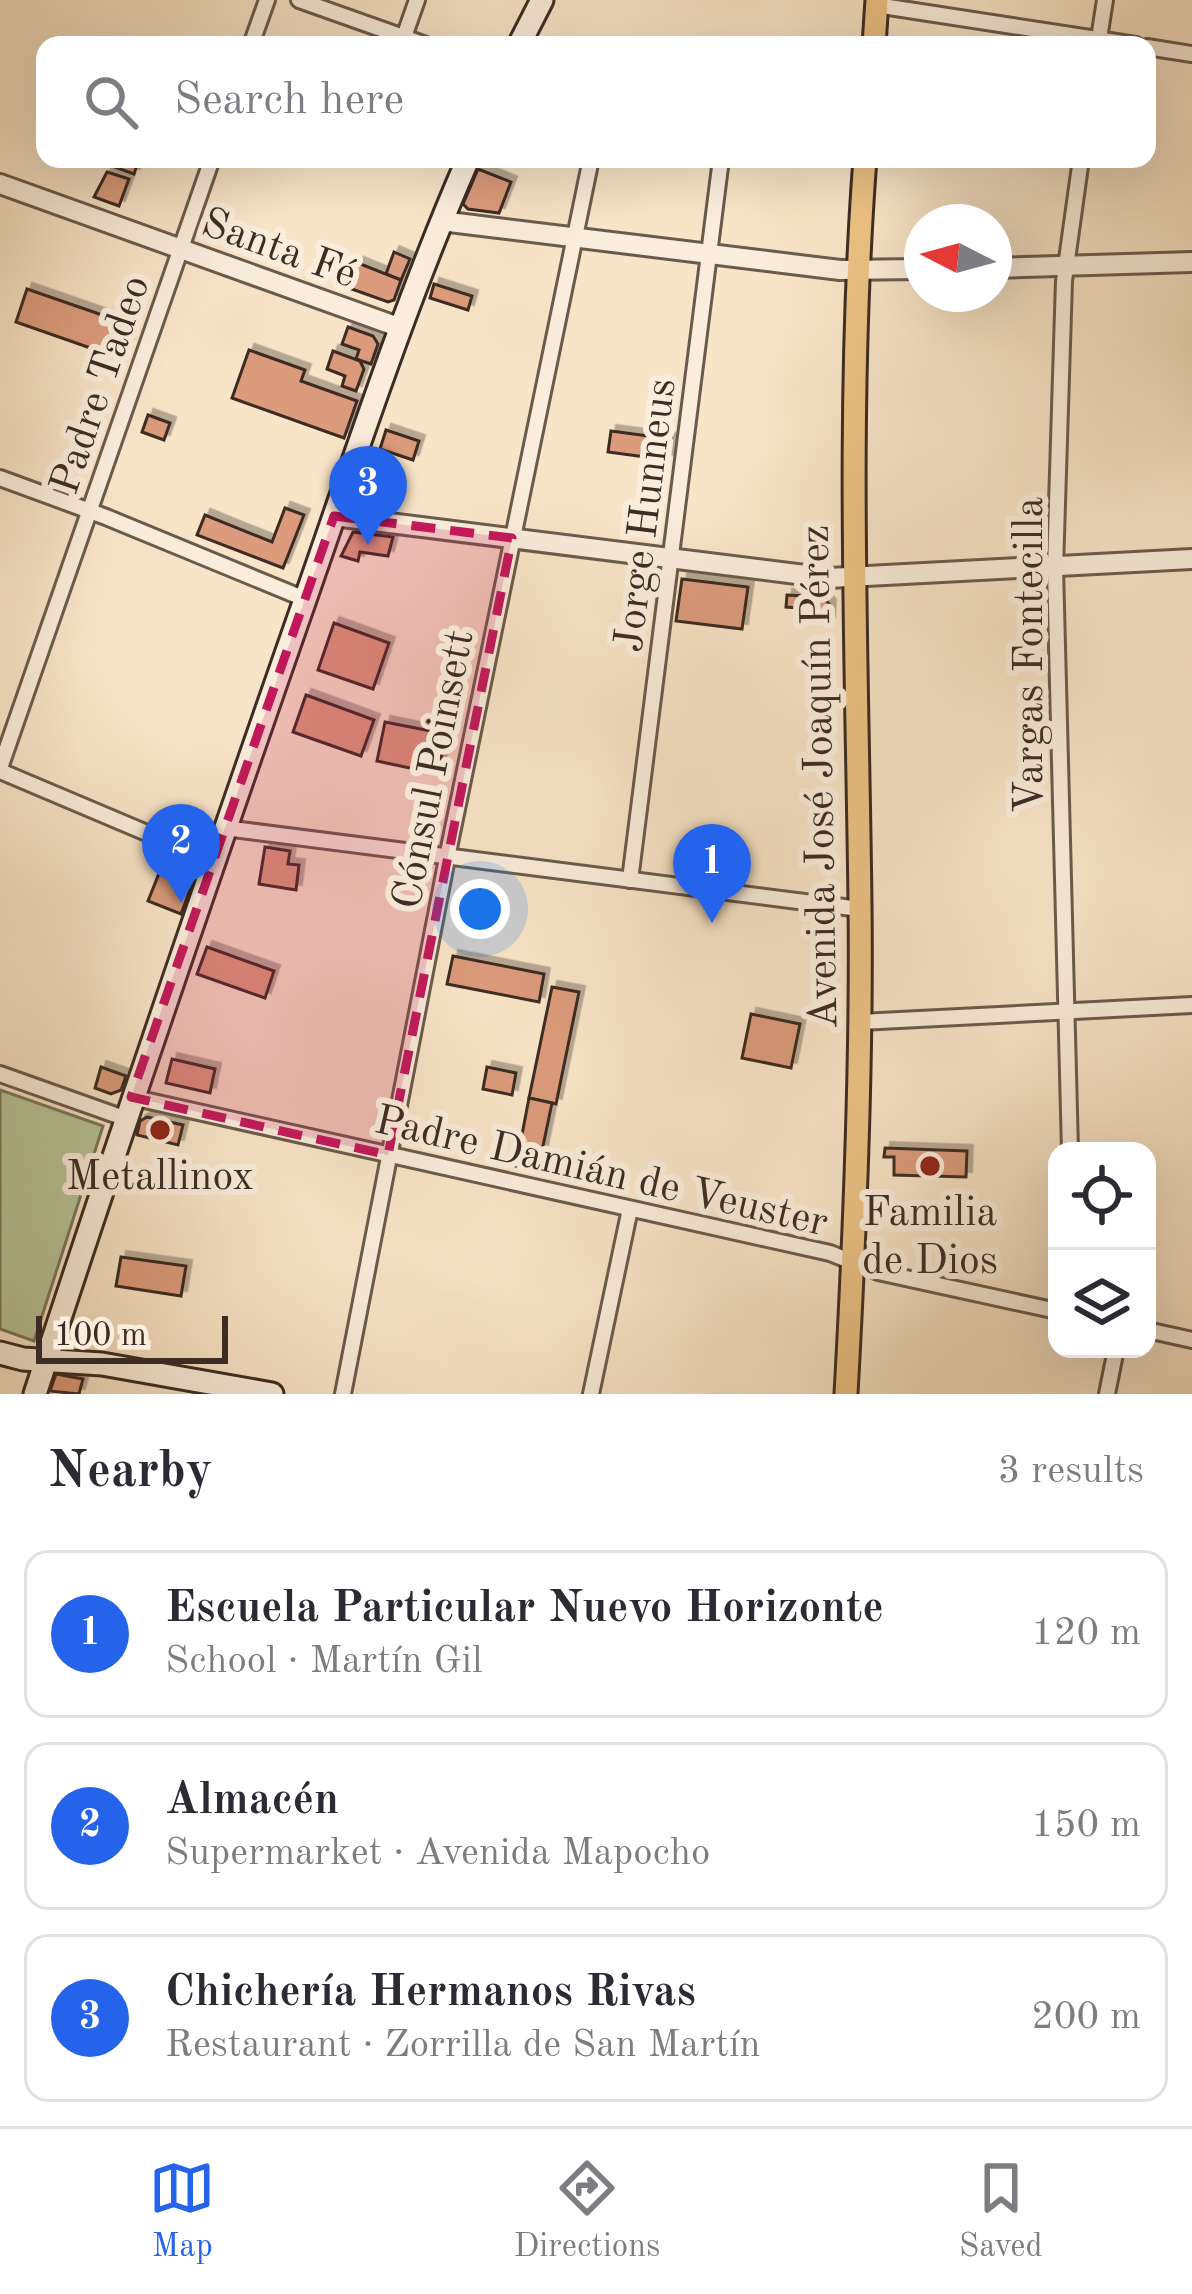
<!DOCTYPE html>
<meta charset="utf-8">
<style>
:root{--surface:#fff;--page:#f2f2f3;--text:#2b2b33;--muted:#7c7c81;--line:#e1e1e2;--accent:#2563eb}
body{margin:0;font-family:"Old Standard TT",serif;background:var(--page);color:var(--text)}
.controls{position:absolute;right:36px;bottom:36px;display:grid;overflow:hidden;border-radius:24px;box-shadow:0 12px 48px #0002}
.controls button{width:108px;height:108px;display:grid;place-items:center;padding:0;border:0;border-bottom:3px solid var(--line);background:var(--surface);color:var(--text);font:60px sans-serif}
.compass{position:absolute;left:904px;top:204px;width:108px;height:108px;border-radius:50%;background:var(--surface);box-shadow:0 12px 48px #0002;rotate:276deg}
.scale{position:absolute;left:36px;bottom:30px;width:192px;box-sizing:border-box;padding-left:12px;border:6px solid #3c2c23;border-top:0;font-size:33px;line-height:42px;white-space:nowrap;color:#3c2c23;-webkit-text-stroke:9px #faeddb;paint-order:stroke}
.you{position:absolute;left:480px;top:909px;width:42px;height:42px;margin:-30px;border:9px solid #fff;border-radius:50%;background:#1a73e8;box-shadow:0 0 0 18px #1a73e833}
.badge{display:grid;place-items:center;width:78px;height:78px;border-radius:50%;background:var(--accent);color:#fff;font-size:39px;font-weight:700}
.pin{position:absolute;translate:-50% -99px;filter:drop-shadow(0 3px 6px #0008)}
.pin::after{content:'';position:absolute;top:63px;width:42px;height:36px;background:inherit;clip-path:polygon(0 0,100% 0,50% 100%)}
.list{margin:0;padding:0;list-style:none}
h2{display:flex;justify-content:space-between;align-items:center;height:156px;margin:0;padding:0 48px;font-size:51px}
h2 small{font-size:39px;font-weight:400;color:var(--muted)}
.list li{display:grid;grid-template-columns:78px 1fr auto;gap:36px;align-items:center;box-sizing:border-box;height:168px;margin:0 24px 24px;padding:0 24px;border:3px solid var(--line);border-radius:24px}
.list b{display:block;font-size:45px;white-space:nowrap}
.list p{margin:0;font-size:39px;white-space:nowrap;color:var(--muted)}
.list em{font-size:39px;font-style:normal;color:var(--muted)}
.icon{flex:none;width:66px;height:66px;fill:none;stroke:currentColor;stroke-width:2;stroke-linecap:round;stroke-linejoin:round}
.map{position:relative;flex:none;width:1192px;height:1394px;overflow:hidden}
.search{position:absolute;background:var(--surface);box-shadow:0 12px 48px #0002;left:36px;right:36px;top:36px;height:132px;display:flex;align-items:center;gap:30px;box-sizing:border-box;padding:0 42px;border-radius:24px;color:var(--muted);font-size:45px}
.sheet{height:732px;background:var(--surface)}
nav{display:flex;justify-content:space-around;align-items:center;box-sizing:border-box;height:168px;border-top:3px solid var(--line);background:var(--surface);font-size:33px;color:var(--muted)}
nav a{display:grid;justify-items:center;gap:6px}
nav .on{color:var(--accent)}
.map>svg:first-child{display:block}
</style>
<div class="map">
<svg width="1192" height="1394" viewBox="0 0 1192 1394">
<defs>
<filter id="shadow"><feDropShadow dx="5.5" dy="-5.5" stdDeviation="0" flood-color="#0004"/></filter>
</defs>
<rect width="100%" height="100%" fill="#f8e4c7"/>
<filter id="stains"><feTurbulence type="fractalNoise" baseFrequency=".00167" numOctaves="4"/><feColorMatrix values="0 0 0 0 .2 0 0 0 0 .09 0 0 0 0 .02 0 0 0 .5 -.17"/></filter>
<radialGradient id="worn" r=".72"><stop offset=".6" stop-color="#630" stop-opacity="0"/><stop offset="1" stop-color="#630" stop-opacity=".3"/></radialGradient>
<path fill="#b7c59a" stroke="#7a785e" stroke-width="3" d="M0,1090l103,36 -69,215 -34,-12z"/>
<g fill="#db9b7c" stroke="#3c2c23" stroke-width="3" filter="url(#shadow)">
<path d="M93,159h46l-5,15z"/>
<path d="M478,169l33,13 -12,31 -31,-4 -5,-5z"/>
<path d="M107,172l22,7 -10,27 -25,-9z"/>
<path d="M394,252l16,7 -9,21 -15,-6z"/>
<path d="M358,263l43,17 -7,20 -6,2 -39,-14z"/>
<path d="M434,284l38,12 -4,14 -38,-12z"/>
<path d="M27,289l107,37 -12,33 -106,-37z"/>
<path d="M348,327l25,9 5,8 -7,20 -15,-5 3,-9 -17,-6z"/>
<path d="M249,350l56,20 -4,11 56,20 -13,37 -112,-40z"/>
<path d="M333,351l27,10 4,8 -8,22 -14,-5 3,-10 -18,-7z"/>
<path d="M148,415l22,8 -6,17 -22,-8z"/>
<path d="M386,430l33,11 -6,19 -33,-11z"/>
<path d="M611,431l60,8 -3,21 -60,-8z"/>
<path d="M369,477l31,10 -5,18 -31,-2z"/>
<path d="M285,508l19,7 -21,53 -86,-33 8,-20 67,27z"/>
<path d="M353,532l40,5 -5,19 -28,-4 -2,9 -17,-5z"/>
<path d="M682,579l66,8 -6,42 -66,-8z"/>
<path d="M787,595l36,2 7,8 -1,17 -15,-1 1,-12 -29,-2z"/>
<path d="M334,623l55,20 -16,46 -55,-19z"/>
<path d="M306,695l68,25 -13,36 -68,-24z"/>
<path d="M385,722l61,12 -8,40 -61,-13z"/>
<path d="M265,847l25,4 -2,13 11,1 -3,25 -37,-6z"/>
<path d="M164,861l26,10 4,8 -13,35 -33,-13z"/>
<path d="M207,947l67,24 -9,27 -68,-24z"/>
<path d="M453,956l91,18 -5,28 -92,-18z"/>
<path d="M552,987l27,5 -23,112 -27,-6z"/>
<path d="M751,1014l49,10 -9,44 -49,-10z"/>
<path d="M172,1059l43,10 -5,24 -44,-10z"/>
<path d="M101,1067l25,9 -5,14 -10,4 -16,-6z"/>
<path d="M487,1067l29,6 -4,22 -29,-6z"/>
<path d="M529,1098l23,5 -14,67 -22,-4z"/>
<path d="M147,1117l36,8 -5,20 -41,-10 3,-14z"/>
<path d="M885,1148l82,3 -1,26 -72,-2v-18h-10z"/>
<path d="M121,1257l65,9 -5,30 -65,-10z"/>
<path d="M56,1374l27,5 -4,15 -29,-3z"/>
</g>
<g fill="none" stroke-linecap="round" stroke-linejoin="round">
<defs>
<g id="minor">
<path d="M299,0l127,45"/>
<path d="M876,5l260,40"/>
<path d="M404,37l13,-37"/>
<path d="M251,45l16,-45"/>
<path d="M1098,45l7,-45"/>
<path d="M1147,47l45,7"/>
<path d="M0,478l106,39 199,82"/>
<path d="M0,768l212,-609"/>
<path d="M0,771l213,90"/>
<path d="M225,828l635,81"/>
<path d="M630,880l91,-721"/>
<path d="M860,1022l332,-17"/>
<path d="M0,1074l124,44"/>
<path d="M131,1097l699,156 48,19 179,39"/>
<path d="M1070,1151l-15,-583 9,-287 17,-122"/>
<path d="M1147,1330l45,10"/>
<path d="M343,1394l107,-551 141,-684"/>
<path d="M591,1394l39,-185"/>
<path d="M1107,1394l9,-45"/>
</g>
<g id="tertiary">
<path d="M0,184l401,144"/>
<path d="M441,221l399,49 82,-1"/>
<path d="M994,268l198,-6"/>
<path d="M334,516l495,62 363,-19"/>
</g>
<g id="secondary">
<path d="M519,45l23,-45"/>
<path d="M0,1353l23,6 79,5 170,30"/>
<path d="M35,1394c88,-268 179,-534 272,-800 51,-146 99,-293 161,-435"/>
</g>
<g id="primary">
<path d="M874,45l3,-45"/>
<path d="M846,1394c9,-163 16,-327 14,-490 -3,-249 -14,-497 5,-745"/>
</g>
</defs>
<use href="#minor" stroke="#6b5a4c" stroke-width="20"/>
<use href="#tertiary" stroke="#6b5a4c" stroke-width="24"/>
<use href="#secondary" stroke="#3c2c23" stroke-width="27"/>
<use href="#primary" stroke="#3c2c23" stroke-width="27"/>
<use href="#minor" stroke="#faeddb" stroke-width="14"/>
<use href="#tertiary" stroke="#faeddb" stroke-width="18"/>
<use href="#secondary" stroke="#faeddb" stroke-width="21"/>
<use href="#primary" stroke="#ecc284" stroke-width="21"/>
</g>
<path fill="#c2185b" fill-opacity="0.2" stroke="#c2185b" stroke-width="9" stroke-dasharray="24 15" stroke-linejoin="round" d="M334,516l178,22 -124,617 -257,-58z"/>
<g fill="#8f2418" stroke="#faeddb" stroke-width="4.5">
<circle cx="160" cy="1130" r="12"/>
<circle cx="930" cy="1166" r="12"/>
</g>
<g text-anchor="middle" stroke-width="12" stroke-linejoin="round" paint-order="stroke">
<g font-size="42" fill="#3c2c23" stroke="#faeddb">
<text transform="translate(280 246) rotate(20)" y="15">Santa Fé</text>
<text transform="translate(98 384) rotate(-71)" y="15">Padre Tadeo</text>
<text transform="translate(643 515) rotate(-83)" y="15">Jorge Hunneus</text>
<text transform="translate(1027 655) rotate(-90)" y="15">Vargas Fontecilla</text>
<text transform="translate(431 769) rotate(-79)" y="15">Cónsul Poinsett</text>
<text transform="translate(817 777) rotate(-91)" y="15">Avenida José Joaquín Pérez</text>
<text transform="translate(602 1169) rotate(13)" y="15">Padre Damián de Veuster</text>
</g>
<g font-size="42" fill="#3c2c23" stroke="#faeddb">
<text x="160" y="1189">Metallinox</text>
<text x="930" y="1225">Familia<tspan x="930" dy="48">de Dios</tspan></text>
</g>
</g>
<rect width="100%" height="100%" filter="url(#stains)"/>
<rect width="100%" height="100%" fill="url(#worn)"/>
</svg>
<div class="controls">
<button><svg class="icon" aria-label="locate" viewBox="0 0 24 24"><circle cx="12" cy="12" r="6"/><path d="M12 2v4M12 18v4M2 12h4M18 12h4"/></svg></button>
<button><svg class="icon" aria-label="layers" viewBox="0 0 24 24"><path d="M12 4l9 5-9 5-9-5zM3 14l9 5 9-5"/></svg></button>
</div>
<svg class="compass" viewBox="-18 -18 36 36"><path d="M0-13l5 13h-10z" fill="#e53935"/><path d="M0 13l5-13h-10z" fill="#7c7c81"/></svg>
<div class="scale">100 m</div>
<div class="you"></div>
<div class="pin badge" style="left:712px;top:923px">1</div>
<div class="pin badge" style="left:181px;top:903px">2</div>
<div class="pin badge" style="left:368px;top:545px">3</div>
<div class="search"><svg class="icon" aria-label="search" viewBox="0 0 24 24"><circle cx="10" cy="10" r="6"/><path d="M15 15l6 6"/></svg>Search here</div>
</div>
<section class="sheet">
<h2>Nearby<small>3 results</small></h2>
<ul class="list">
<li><span class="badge">1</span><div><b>Escuela Particular Nuevo Horizonte</b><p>School · Martín Gil</p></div><em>120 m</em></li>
<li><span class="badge">2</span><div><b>Almacén</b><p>Supermarket · Avenida Mapocho</p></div><em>150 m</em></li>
<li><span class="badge">3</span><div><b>Chichería Hermanos Rivas</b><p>Restaurant · Zorrilla de San Martín</p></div><em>200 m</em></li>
</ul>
</section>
<nav>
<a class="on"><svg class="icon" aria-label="map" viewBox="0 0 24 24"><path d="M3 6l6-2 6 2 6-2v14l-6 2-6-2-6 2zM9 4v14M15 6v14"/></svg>Map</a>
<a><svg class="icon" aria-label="directions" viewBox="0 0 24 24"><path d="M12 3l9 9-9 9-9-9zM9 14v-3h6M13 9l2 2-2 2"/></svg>Directions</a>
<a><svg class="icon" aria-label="saved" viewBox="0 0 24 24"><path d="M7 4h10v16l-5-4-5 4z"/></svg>Saved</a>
</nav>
